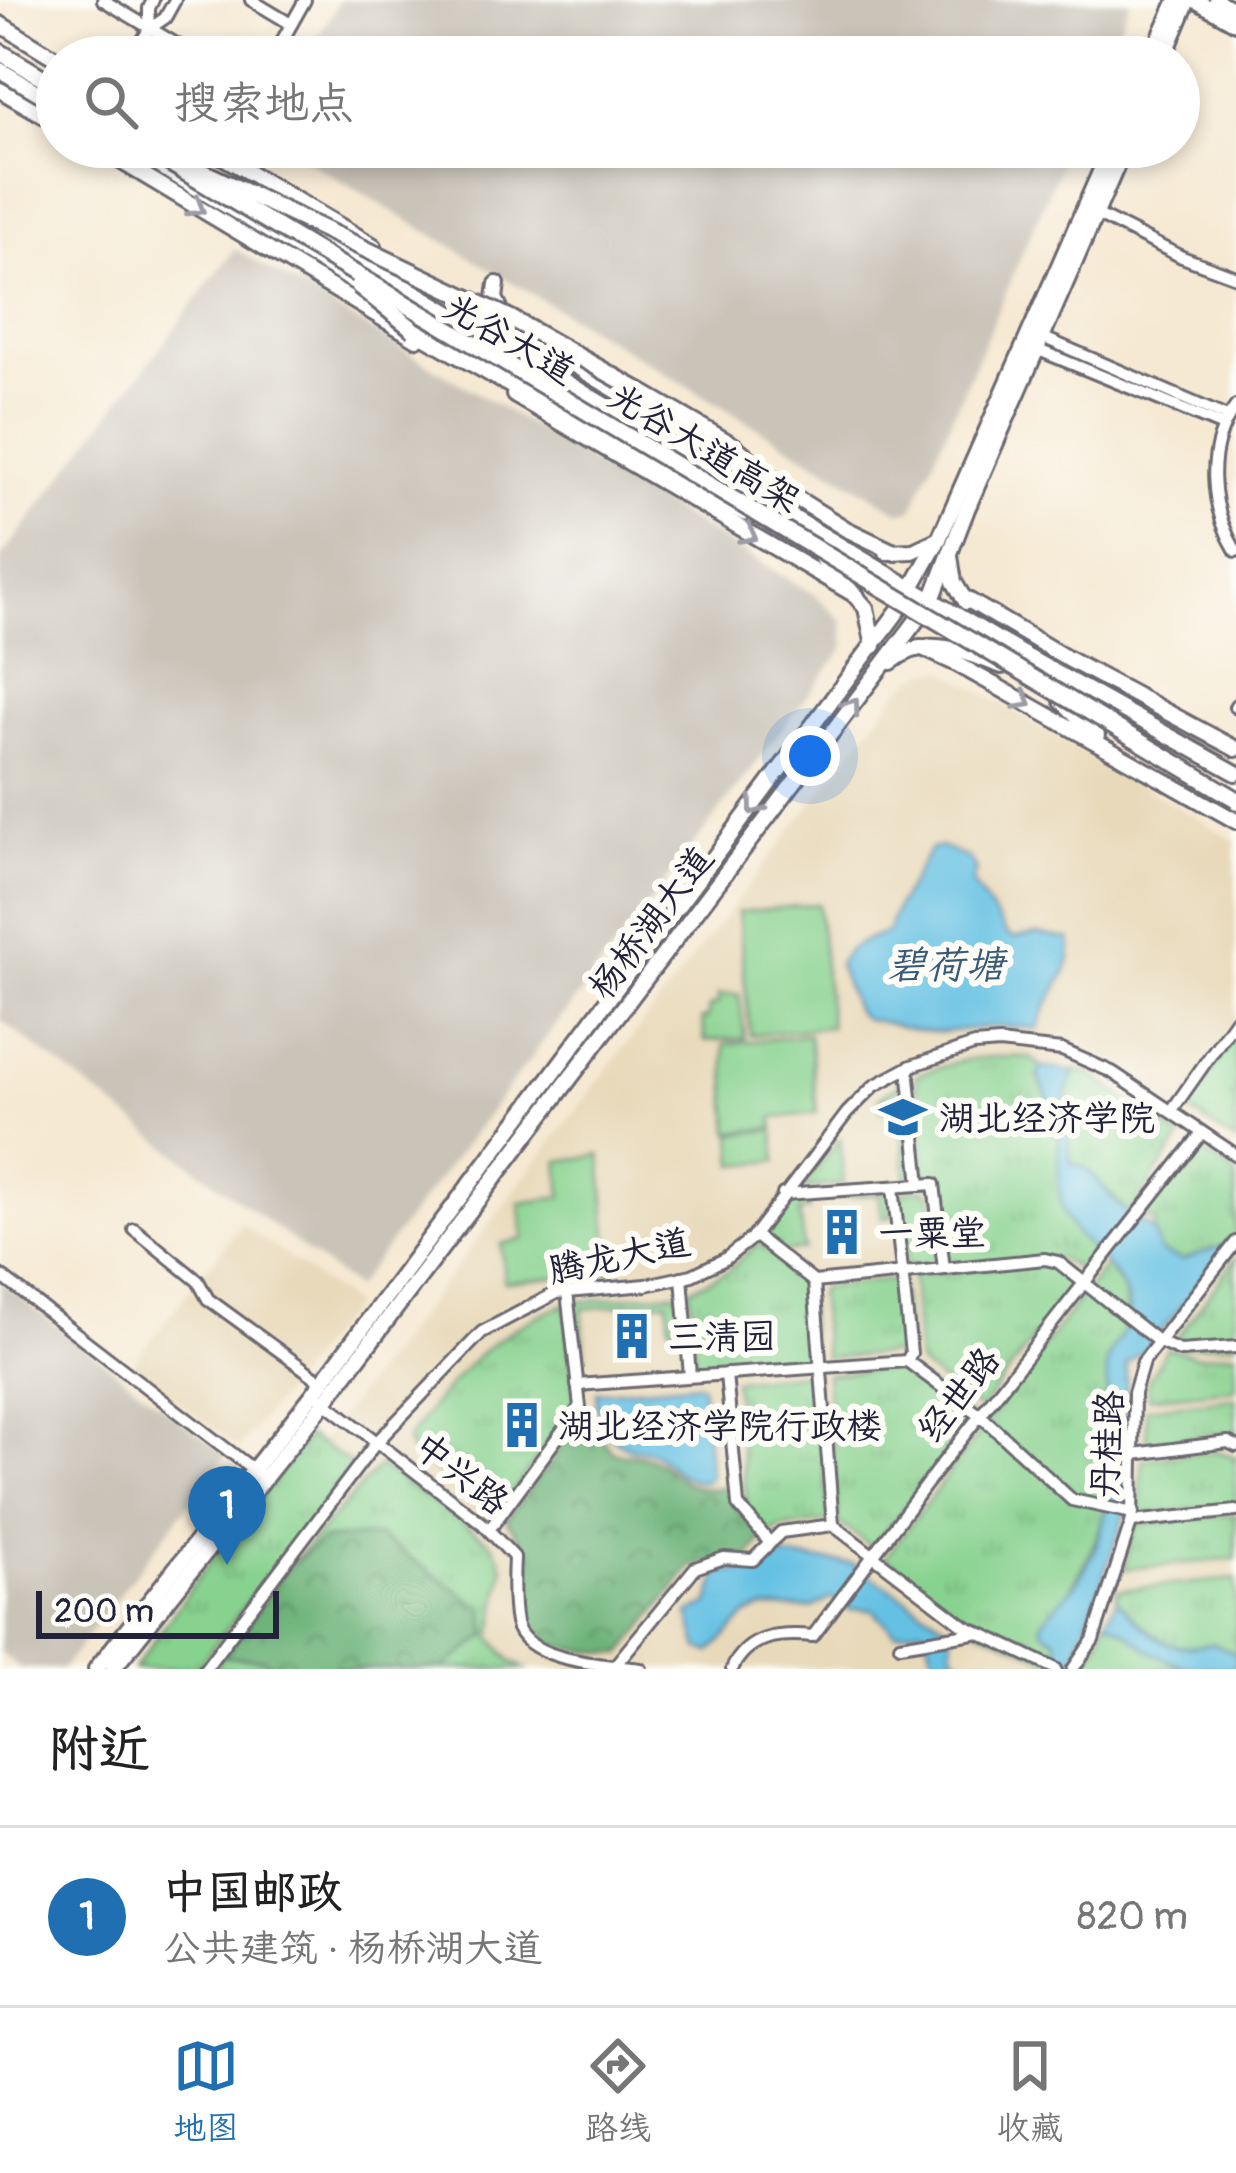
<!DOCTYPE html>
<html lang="zh">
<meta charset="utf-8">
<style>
:root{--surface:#fff;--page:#f2f2f2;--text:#222;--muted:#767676;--line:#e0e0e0;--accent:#1f6fb2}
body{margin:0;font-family:Pangolin,"LXGW WenKai TC",sans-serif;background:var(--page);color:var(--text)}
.scale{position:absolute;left:36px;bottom:30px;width:243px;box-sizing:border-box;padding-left:12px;border:6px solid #22223b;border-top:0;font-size:33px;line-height:42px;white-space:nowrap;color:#22223b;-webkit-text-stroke:9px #fdfcf7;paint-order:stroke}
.you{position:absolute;left:810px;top:756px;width:42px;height:42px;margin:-30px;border:9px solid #fff;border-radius:50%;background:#1a73e8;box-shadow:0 0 0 18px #1a73e833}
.badge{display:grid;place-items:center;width:78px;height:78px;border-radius:50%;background:var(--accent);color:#fff;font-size:39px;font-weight:700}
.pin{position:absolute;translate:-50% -99px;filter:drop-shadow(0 3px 6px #0008)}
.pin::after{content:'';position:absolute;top:63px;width:42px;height:36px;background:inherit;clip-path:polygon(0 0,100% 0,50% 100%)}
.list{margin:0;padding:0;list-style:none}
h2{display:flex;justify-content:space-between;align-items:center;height:156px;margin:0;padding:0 48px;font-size:51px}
h2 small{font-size:39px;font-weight:400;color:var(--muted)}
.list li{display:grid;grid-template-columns:78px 1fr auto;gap:36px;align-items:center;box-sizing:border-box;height:180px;padding:0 48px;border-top:3px solid var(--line)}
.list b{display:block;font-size:45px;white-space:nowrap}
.list p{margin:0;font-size:39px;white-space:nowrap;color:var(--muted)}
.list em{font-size:39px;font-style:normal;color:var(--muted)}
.icon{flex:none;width:66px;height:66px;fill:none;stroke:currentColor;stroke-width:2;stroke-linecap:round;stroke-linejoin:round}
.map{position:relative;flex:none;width:1236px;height:1669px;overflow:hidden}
.search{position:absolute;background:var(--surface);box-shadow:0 6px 18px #0003;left:36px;right:36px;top:36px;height:132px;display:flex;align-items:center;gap:30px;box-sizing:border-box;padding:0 42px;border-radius:66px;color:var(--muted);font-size:45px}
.sheet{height:336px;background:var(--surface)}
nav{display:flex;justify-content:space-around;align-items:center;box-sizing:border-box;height:168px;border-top:3px solid var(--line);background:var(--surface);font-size:33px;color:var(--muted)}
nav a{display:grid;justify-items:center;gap:6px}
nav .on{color:var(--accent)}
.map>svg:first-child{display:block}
</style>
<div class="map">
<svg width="1236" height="1669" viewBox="0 0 1236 1669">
<defs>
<pattern id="grass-tufts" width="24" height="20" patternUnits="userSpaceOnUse" patternTransform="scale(3)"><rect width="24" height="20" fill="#88d28f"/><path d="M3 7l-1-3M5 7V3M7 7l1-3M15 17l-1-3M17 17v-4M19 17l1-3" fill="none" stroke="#75b47c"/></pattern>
<pattern id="forest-crowns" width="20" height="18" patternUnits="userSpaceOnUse" patternTransform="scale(3)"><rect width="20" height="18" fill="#6eb47a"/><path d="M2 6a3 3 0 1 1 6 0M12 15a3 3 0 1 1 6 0" fill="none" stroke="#5a9265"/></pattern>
</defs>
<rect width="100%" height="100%" fill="#fdfcf7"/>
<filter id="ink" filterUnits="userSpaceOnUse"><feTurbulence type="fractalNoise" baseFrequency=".00833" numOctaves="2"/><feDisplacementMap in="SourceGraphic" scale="24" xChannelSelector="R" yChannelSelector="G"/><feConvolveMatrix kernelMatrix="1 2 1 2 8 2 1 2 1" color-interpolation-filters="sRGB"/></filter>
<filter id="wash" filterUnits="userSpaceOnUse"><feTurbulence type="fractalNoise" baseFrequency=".004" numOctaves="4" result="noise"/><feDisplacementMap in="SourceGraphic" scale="48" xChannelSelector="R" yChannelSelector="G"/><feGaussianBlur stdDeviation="2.7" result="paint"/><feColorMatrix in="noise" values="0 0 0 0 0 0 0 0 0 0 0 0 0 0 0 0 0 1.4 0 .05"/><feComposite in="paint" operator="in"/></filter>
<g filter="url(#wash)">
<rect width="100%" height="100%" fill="#f6e9d3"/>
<g fill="#e8d9ba">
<path d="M928,670h16l292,171v828h-1096l50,-70 169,-206 540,-703z"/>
<path d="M242,1224l111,81 -115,144 -106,-85z"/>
</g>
<g fill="#c9c3b8">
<path d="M340,0h791l-24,57h-801z"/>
<path d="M284,147h784l-156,363 -12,2z"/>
<path d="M235,249l583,348 25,24 2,26 -490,641 -355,-268v-461z"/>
<path d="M0,1282l226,173 -164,214h-41l-21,-17z"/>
</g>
<g fill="url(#grass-tufts)" stroke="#557a65" stroke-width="3">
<path d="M1236,1034v109l-49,-34z"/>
<path d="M990,1057h40l12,10 -4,9 20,47 4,84 35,49 -13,16 -25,-13 -102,4 -12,-6 -7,-73 -13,-9 -2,-7 -7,-93 48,-15z"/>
<path d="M1075,1070l15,4 91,64 -52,76 -43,-46 -15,-4 -9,-57z"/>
<path d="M906,1080l10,97 -10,1 -6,-68h-19l-1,-13z"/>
<path d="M840,1139l4,45 -44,5 38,-48z"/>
<path d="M1193,1150h7l36,23v62l-6,8 -47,17 -23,-8 -7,-21 2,-10 -13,-6z"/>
<path d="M925,1189l7,6 6,62 -3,8 -22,2 -7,-6 -7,-64 5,-6z"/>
<path d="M890,1191l2,26 -10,1 -3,-24 -70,7v9l-10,1 5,39 -23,2 -15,-15 27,-39z"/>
<path d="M756,1245l8,1 43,40 4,73 -116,9 -5,-79 38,-18z"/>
<path d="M1236,1257v86l-54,3 -8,-4z"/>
<path d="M1042,1262l12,2 19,15 -1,9 -92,122 -62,-46 -6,-89z"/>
<path d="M1105,1265c20,20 30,47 15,74 -5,8 -12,13 -13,23 -2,23 4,50 4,74 1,91 -20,121 -67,195l12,7 4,11 -7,13 -85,-38 -83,-66z"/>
<path d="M886,1280l15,2 7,66 -5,5 -78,5 -7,-65 4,-5z"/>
<path d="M678,1292l2,33 -10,1 -3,-25 -85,8 3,46 -8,1 -5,-54z"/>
<path d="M566,1304l10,101 -78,107 -5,1 -81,-60 -5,-13c44,-62 86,-111 159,-136z"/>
<path d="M1167,1348l32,8 37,-4v37l-88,9v-17z"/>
<path d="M904,1368l63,43 6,9 -101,128 -33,-25 -13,-149z"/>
<path d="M815,1372l14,150 -48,6 -13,7 -21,-27 -13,-128z"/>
<path d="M1236,1398v38l-11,-3 -78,9 -1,-34z"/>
<path d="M308,1436l43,28v5l-155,200h-62l60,-86z"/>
<path d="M1216,1451l20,6v48l-97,10 4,-56z"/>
<path d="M379,1466l110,75 10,14 5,13 -12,70 19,23 14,8h-312l77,-104z"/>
<path d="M1236,1514v45l-112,10 12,-44z"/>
<path d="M1236,1579v75c-37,-20 -25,-5 -56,-8 -24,-2 -46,-30 -63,-46v-10z"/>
<path d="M1106,1621l17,5 26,24 34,19h-102l20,-31z"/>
</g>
<g fill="url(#forest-crowns)" stroke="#486b5a" stroke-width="3">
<path d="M584,1417l29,35c12,3 29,2 39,7 40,24 28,32 82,29l1,20 28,29 -14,21 -56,7 -71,89c-23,-3 -56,-2 -76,-13 -29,-15 -13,-54 -17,-80 -2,-16 -13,-28 -23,-41z"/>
<path d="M356,1537h24l104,72 4,26 -46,34h-169l-9,-10 -40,-2 66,-92 33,-25z"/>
</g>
<g fill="#88d28f" stroke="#557a65" stroke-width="3">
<path d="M818,904l12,123 -80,8 -12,-123z"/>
<path d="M739,994l6,44 -40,3 -3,-22 6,-1 1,-11 10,-4 -1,-8z"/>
<path d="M809,1035l8,78 -44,5 1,10 -44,4 -6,-88z"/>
<path d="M774,1130l3,31 -42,4 -2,-31z"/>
<path d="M601,1155l10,117 -107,10 -3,-38 23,-5 -4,-36 42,-6 -3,-36z"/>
</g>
<g fill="#65c1e3" stroke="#44728f" stroke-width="3">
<path d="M942,847l27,12 7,11 -4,13 35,51 6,4 24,-4 33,5c7,33 -26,59 -32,90 -34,-6 -63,0 -97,3 -23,2 -53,-10 -76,-13l-9,-8 -18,-46c10,-22 29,-24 49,-33l10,-26 33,-57z"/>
<path d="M1042,1067l32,5 -12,35 9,56 15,5 35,40 32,23 7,21 23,8 47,-17 -78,100 -26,21 1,146 -53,148 -10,11h-14l9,-21 -3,-10 -12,-7 -3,-7c10,-16 25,-27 36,-42 47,-70 29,-139 30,-215 0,-22 25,-34 22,-59 -5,-42 -53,-60 -66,-98 -8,-25 -1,-57 -5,-83 -3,-18 -13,-35 -20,-52z"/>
<path d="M698,1383l4,3 8,90 -6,6c-23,-2 -32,-16 -49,-28 -9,-6 -18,-3 -28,-7 -22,-9 -33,-33 -30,-55z"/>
<path d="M777,1556l76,8 89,58 9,9 2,21 17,17 -8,-3 -26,3 -10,-39 -5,-3 -26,6 -22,-23 -25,-1 -17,-11 -19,10 -50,1 -15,6 -37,38 -11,-4 -10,-35 20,-11 10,-31 45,-2z"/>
<path d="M1117,1600c17,16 39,44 63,46 31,3 19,-12 56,8v15c-35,0 -62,0 -91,-22 -14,-11 -22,-20 -39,-26z"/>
</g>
</g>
<g filter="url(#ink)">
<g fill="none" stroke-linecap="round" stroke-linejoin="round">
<defs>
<g id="minor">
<path d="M103,0l95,57"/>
<path d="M251,0l40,24"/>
<path d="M149,29v-21l4,-8"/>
<path d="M133,57l16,-28 16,-11 10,-18"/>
<path d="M273,57l32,-57"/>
<path d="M1092,212l90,45 54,20"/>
<path d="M1042,337l185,80"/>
<path d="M1036,349l187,77"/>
<path d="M1236,406c-32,42 -26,102 0,145"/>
<path d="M1235,707l1,-2"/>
<path d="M908,1068l12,117"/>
<path d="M1172,1110l64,-91"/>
<path d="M893,1187l18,166 -4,8"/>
<path d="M783,1194l151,-10 10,85"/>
<path d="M134,1229l64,52 10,18 114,83"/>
<path d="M754,1235l60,47 19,243"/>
<path d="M0,1275l259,199"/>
<path d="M682,1277l8,99"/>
<path d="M814,1282l231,-23 13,3 101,80 21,9 56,-4"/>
<path d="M726,1374l12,131 32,38"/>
<path d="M577,1385l330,-24 74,55 91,84 61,13"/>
<path d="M321,1399l162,125 31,33c-1,21 -2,45 2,66 9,39 91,42 125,46"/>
<path d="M1134,1454l94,-12 8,4"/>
<path d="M1132,1522l104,-11"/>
<path d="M489,1530l91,-123 -13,-115"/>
<path d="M900,1645l74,-12"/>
<path d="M205,1669l170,-225 107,-112 74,-39 90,-8 46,-10 33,-16 27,-21 95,-125 27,-27 37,-20 63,-21 25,-2 63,7 50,22 124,83"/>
<path d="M612,1669l83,-101 29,-10 29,2 28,-28 52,-7 132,101 91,43"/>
<path d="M732,1669c16,-34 48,-36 81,-33l124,-166 265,-337"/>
<path d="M1073,1669l20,-29 39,-120 2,-127 9,-31 93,-120"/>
</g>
<g id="major">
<path d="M1195,0l41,23"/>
<path d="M1216,0l20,12"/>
<path d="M0,24l57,35"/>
<path d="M1151,57l26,-57"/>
<path d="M1164,57l24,-57"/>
<path d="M0,70l57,34"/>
<path d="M0,90l57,33"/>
<path d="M97,147l320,192"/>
<path d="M128,147l238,142"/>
<path d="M206,147l168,99"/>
<path d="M314,232l703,419 219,122"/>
<path d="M497,284l-2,14 9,19"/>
<path d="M497,319l269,161"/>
<path d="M514,395l343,201"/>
<path d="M785,491l61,38 50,24"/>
<path d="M887,552l26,-1 26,-12"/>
<path d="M950,556l4,26 12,20"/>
<path d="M821,557l45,51 8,38"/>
<path d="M963,597l105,62 168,90"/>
<path d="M920,647l37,17 279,157"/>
<path d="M891,662c36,-29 73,-10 111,4"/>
<path d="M1062,701l35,34"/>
<path d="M96,1669l218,-276 587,-786 38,-68 172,-392"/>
<path d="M113,1669l212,-267 607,-802 35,-91 158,-362"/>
</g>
<g id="highway">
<path d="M0,52l57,34"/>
<path d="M158,147l29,17"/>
<path d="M414,330l262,150 69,33"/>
<path d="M638,390l96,56 59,50"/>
</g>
</defs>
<use href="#minor" stroke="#6c6870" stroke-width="16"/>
<use href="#major" stroke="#6c6870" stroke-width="20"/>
<use href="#highway" stroke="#6c6870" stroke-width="21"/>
<use href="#minor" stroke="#fff" stroke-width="10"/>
<use href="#major" stroke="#fff" stroke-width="14"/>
<use href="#highway" stroke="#fff" stroke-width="15"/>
<defs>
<g id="highway-bridge">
<path d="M143,147l1093,652"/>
<path d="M195,168l315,150 128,72"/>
<path d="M359,286l55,44"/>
</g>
</defs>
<use href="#highway-bridge" stroke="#6c6870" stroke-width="21" stroke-linecap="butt"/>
<use href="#highway-bridge" stroke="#fff" stroke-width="15"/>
</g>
<defs><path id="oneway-chevron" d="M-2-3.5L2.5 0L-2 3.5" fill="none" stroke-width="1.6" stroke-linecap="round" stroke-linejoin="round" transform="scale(3)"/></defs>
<g stroke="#9c9ca7">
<use href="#oneway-chevron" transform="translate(197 208) rotate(31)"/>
<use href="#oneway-chevron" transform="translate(749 535) rotate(29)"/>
<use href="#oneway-chevron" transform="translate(1024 701) rotate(29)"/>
<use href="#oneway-chevron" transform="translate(852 706) rotate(-53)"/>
<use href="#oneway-chevron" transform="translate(755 807) rotate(127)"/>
</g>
</g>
<defs>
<symbol id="university-bare" viewBox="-9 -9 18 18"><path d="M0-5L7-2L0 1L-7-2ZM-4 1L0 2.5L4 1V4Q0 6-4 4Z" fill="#1f6fb2" stroke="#fdfcf7" stroke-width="2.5" paint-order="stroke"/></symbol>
<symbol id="building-bare" viewBox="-9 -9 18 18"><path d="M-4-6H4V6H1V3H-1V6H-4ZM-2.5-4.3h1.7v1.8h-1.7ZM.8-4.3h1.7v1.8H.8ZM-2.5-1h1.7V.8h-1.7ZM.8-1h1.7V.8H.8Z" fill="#1f6fb2" stroke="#fdfcf7" stroke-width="2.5" paint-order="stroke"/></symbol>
</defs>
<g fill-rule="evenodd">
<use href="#university-bare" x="870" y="1084" width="66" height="66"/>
<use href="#building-bare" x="809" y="1199" width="66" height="66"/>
<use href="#building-bare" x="599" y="1303" width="66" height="66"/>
<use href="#building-bare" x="489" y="1392" width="66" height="66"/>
</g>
<g text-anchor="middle" stroke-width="12" stroke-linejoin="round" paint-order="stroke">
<g font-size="36" fill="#22223b" stroke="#fdfcf7">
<text transform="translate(510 338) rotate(30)" y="13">光谷大道</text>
<text transform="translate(705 447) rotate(31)" y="13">光谷大道高架</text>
<text transform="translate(650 922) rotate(-53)" y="13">杨桥湖大道</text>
<text transform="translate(619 1255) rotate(-12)" y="13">腾龙大道</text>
<text transform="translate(958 1394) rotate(-52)" y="13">经世路</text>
<text transform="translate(1106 1444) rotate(-87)" y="13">丹桂路</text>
<text transform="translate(462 1473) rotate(38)" y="13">中兴路</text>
</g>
<g font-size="36" fill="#22223b" stroke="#fdfcf7" text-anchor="start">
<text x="939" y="1130">湖北经济学院</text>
<text x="878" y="1245">一粟堂</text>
<text x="668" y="1349">三清园</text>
<text x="558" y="1438">湖北经济学院行政楼</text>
</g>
<g font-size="39" font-style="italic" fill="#395a76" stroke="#fdfcf7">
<text x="946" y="978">碧荷塘</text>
</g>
</g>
</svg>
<div class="scale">200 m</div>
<div class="you"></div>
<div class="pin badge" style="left:227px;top:1565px">1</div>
<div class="search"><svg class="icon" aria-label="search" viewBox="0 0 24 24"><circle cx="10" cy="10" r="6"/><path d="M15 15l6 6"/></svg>搜索地点</div>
</div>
<section class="sheet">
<h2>附近<small></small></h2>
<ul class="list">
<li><span class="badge">1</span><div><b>中国邮政</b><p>公共建筑 · 杨桥湖大道</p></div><em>820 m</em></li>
</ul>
</section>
<nav>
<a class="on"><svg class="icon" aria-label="map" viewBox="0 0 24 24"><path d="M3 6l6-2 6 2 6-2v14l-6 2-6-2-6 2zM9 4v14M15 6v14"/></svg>地图</a>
<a><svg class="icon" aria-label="directions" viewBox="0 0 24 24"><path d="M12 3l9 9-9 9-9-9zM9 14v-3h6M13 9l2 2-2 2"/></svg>路线</a>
<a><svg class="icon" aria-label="saved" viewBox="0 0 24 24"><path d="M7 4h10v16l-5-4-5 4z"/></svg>收藏</a>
</nav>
